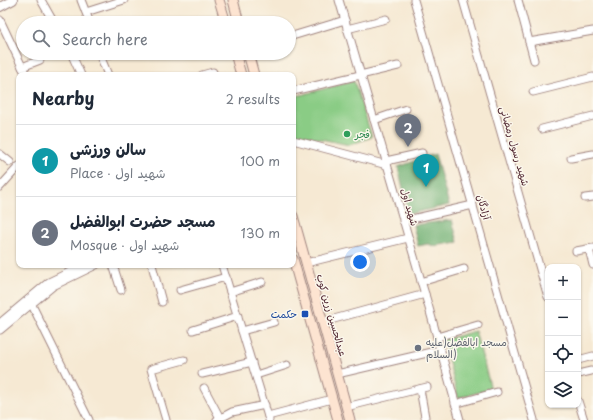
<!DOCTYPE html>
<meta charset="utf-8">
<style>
:root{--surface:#fff;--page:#f6f6f7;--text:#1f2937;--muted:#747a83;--line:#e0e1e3;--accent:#c8321e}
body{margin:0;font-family:"Playpen Sans","Playpen Sans Arabic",sans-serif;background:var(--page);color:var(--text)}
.controls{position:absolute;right:12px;bottom:12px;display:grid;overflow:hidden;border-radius:8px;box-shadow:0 1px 3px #0004}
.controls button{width:36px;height:36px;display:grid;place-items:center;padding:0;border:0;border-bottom:1px solid var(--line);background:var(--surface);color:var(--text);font:20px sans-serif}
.you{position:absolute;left:360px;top:262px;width:14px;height:14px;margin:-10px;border:3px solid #fff;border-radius:50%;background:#1a73e8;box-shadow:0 0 0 6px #1a73e833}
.badge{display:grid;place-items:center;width:26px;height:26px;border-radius:50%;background:var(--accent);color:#fff;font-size:13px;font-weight:700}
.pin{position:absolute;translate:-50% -33px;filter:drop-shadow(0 1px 2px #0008)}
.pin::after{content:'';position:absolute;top:21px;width:14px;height:12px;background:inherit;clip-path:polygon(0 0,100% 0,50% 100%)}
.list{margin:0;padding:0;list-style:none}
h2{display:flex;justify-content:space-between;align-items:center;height:52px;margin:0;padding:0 16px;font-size:17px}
h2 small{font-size:13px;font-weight:400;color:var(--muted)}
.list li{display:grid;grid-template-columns:26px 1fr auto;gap:12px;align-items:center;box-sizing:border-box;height:72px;padding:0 16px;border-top:1px solid var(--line)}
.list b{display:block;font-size:15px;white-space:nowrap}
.list p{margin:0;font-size:13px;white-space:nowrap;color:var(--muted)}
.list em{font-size:13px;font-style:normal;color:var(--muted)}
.icon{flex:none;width:22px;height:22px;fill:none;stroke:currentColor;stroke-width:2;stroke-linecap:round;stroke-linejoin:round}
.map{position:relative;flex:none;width:593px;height:420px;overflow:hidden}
.search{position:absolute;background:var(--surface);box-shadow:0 1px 3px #0004;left:16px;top:16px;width:280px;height:44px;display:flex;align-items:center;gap:10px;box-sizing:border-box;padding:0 14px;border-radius:22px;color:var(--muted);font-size:15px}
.panel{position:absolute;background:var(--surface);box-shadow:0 1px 3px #0004;left:16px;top:72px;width:280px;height:196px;border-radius:8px}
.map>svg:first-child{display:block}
</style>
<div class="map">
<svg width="593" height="420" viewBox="0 0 593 420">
<rect width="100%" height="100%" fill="#fbf7ec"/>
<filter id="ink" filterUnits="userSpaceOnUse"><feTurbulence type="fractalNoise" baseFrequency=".025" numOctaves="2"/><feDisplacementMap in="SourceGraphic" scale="8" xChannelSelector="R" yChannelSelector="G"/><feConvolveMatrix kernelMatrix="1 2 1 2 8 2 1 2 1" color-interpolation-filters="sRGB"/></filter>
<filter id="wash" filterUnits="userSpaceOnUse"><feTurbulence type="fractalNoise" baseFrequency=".012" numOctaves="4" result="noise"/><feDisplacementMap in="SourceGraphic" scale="16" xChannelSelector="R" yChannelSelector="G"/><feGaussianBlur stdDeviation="0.9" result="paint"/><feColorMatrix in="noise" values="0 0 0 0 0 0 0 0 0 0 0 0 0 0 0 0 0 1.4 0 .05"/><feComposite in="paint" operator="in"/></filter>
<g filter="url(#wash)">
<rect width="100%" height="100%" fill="#f6e9d3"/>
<g fill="#8acc85" stroke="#6a7658">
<path d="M354,81l18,56 -23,8 -56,-12v-36z"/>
<path d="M475,331l16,58 -33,9 -15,-58z"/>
</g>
<g fill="#6fb072" stroke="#5c684e">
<path d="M435,154l14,51 -40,9 -11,-47z"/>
<path d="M452,220l6,22 -24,4 -6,-2 -10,2 -5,-21z"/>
</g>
</g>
<g filter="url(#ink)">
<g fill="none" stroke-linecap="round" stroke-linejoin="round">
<defs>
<g id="minor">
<path d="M41,0l13,23"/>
<path d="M81,0l9,23"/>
<path d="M339,0l90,308 31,112"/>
<path d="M414,0l120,420"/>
<path d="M463,0l85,297"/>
<path d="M518,0l16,60"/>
<path d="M86,12l38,-12"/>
<path d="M0,20l26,55"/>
<path d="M347,29l39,-10"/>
<path d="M289,37l56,-17"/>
<path d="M529,42l64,-11"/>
<path d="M71,53l10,22"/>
<path d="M99,53l9,22"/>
<path d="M101,57l13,-4"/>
<path d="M22,67l18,-7"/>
<path d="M202,75l11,-3"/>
<path d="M293,91l105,-25"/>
<path d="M533,92l60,-15"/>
<path d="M374,120l32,-11"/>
<path d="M542,129l51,-13"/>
<path d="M293,140l94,25"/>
<path d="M0,154l10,8"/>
<path d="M571,158l22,-4"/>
<path d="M386,161l36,-8"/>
<path d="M0,187l19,-21"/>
<path d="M585,198l8,-1"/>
<path d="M403,221l70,-16"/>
<path d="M589,249l4,16"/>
<path d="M576,251l17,-3"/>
<path d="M306,263l102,-25"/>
<path d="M113,265l8,25"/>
<path d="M152,265l10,37"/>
<path d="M222,265l47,155"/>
<path d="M421,282l43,-13"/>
<path d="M180,290l46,-13"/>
<path d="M230,292l32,-10"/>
<path d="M29,299l60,121"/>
<path d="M323,322l102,-28"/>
<path d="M0,323l49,-41 35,-17"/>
<path d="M0,330l53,-44 43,-21"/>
<path d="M193,330l45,-14"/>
<path d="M242,331l32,-9"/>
<path d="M437,337l41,-12"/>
<path d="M578,360l15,-4"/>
<path d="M202,374l50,-12"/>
<path d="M337,374l103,-24"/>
<path d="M578,374l13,-3"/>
<path d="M256,375l31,-10"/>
<path d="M204,388l16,30"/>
<path d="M420,389l5,28"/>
<path d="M578,401l6,19"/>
<path d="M455,404l42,-12"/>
<path d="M346,407l81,-20"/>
<path d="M268,416l64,-17"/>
<path d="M166,420l-15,-51 33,-9"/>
<path d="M217,420l15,-8 33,-7"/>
</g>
<path id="tertiary" d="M0,7l13,-7"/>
<g id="secondary">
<path d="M219,0l7,23"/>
<path d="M233,0l6,23"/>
<path d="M235,53l6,22"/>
<path d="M248,53l6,22"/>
<path d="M293,216l57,204"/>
<path d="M293,259l45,161"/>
</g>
</defs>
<use href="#minor" stroke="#a0847f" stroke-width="9"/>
<use href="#tertiary" stroke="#a0847f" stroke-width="10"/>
<use href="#secondary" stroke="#a0847f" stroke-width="11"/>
<use href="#minor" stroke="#fff" stroke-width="7"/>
<use href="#tertiary" stroke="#fff" stroke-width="8"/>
<use href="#secondary" stroke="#fde4d1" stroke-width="9"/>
</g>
</g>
<circle fill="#2e9e5b" stroke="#fbf7ec" stroke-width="1.5" cx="347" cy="134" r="4"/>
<rect fill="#1a4fb4" stroke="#fbf7ec" stroke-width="1.5" x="301" y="310" width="8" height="8" rx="2"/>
<circle fill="#6b7280" stroke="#fbf7ec" stroke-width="1.5" cx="418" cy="348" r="4"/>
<g text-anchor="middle" stroke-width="3" stroke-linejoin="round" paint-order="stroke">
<g font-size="10" fill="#27864d" stroke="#fbf7ec" text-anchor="start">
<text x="355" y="138">فجر</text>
</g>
<g font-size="10" fill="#4a1f2b" stroke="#fbf7ec">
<text transform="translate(515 146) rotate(74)" y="4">شهید رسول رمضانی</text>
<text transform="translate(410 207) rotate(74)" y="4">شهید اول</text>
<text transform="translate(484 207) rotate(74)" y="4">آزادگان</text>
<text transform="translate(332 315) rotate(74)" y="4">عبدالحسین زرین کوب</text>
</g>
<g font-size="10" fill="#164399" stroke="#fbf7ec" text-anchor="end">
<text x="297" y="318">حکمت</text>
</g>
<g font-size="10" fill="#5b616d" stroke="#fbf7ec" text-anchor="start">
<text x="426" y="346">مسجد ابالفضل(علیه<tspan x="426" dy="12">السلام)</tspan></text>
</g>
</g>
</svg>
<div class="controls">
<button>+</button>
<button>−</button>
<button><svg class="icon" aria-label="locate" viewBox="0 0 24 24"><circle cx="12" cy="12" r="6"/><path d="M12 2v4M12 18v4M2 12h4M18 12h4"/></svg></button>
<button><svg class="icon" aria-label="layers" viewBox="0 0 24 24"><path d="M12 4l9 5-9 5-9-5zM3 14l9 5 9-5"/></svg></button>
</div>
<div class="you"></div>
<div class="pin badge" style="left:426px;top:187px;background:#0f9aa8">1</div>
<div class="pin badge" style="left:408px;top:147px;background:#6b7280">2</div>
<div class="search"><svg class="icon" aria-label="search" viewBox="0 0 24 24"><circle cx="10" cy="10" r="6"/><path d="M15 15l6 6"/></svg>Search here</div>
<section class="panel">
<h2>Nearby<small>2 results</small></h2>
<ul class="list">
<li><span class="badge" style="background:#0f9aa8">1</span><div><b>سالن ورزشی</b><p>Place · شهید اول</p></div><em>100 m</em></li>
<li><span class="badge" style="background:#6b7280">2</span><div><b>مسجد حضرت ابوالفضل</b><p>Mosque · شهید اول</p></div><em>130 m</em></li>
</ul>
</section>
</div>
